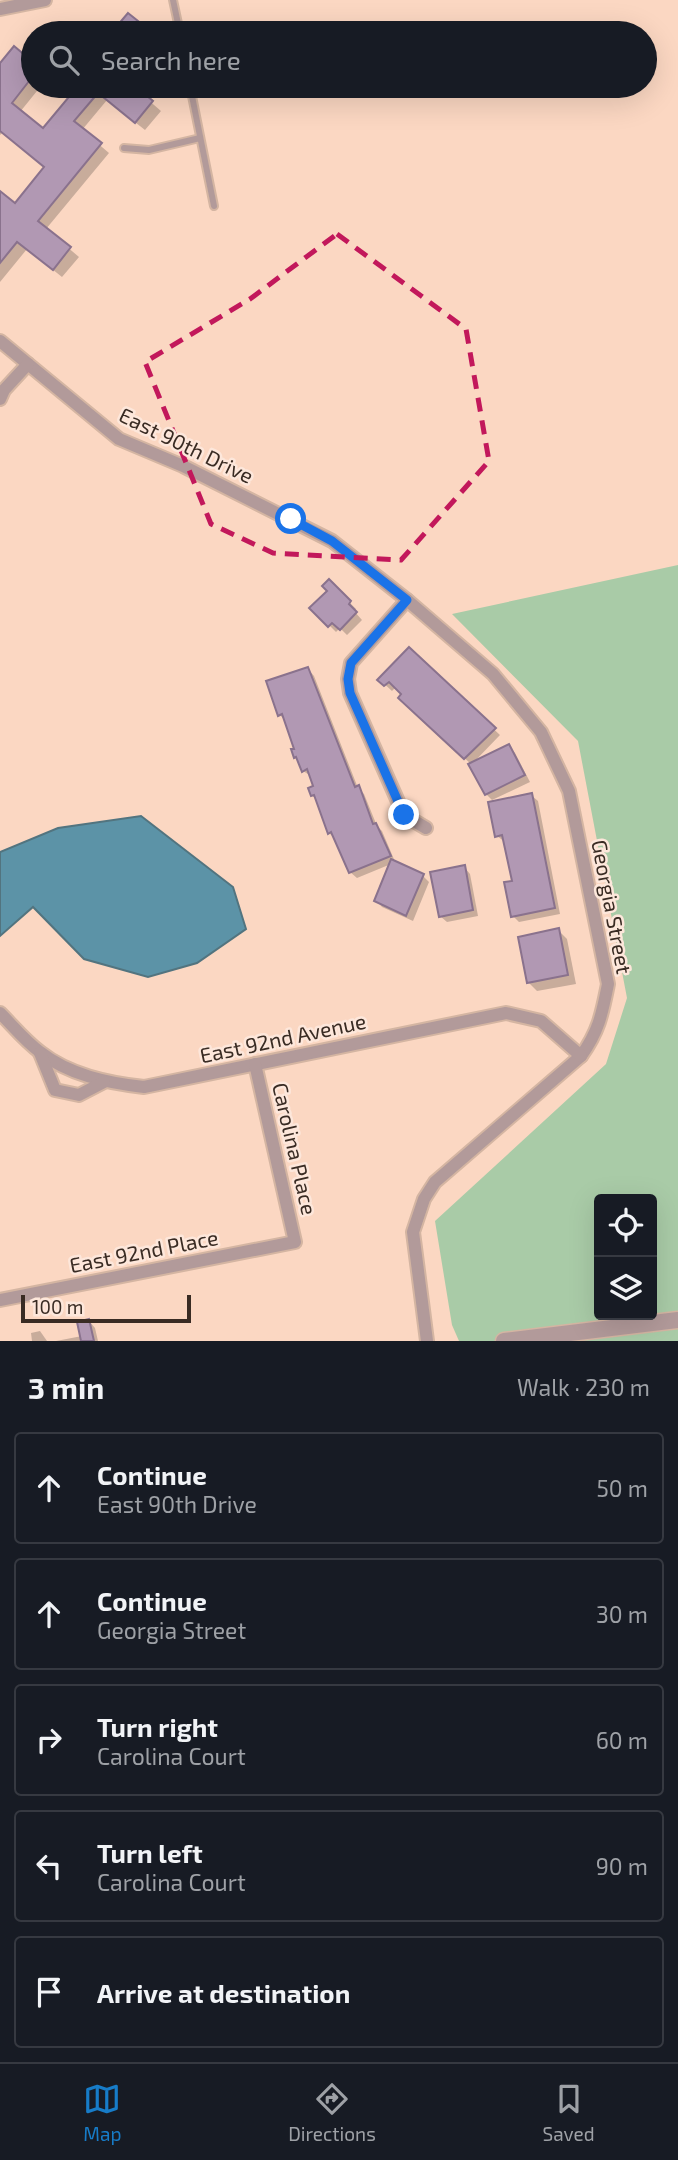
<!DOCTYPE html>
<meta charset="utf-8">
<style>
:root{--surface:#171b24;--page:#242831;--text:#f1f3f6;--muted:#9ea1a6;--line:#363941;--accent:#177cc8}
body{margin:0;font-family:"Exo 2",sans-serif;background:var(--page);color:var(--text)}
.controls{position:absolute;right:21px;bottom:21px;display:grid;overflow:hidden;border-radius:7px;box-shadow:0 7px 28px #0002}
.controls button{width:63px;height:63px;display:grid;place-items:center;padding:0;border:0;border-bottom:2px solid var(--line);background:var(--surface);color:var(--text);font:35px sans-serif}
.scale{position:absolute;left:21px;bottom:18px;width:170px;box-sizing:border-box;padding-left:7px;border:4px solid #392b23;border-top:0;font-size:19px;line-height:24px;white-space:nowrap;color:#392b23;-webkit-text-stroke:5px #fde7db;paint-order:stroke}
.stop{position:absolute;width:21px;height:21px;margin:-16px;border:5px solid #1a73e8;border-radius:50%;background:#fff}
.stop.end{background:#1a73e8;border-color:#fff;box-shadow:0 2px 7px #0008}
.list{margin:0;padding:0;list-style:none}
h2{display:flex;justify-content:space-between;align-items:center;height:91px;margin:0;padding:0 28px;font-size:30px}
h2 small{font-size:23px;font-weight:400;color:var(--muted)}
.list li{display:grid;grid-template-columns:46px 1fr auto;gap:21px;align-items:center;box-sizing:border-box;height:112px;margin:0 14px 14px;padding:0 14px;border:2px solid var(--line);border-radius:7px}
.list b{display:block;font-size:26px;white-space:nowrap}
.list p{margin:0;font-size:23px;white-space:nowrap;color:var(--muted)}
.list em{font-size:23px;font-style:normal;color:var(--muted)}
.icon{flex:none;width:38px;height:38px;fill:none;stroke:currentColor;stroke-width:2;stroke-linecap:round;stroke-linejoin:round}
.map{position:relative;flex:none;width:678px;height:1341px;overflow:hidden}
.search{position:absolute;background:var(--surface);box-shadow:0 7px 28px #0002;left:21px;right:21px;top:21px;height:77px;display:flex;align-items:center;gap:18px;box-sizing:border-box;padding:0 24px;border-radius:38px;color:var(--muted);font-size:26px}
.sheet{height:721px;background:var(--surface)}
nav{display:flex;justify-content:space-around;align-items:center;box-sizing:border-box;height:98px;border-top:2px solid var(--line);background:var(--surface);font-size:19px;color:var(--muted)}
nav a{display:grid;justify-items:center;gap:4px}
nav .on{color:var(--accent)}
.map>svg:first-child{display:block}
</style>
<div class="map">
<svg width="678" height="1341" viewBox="0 0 678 1341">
<rect width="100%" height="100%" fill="#fbd7c2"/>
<path fill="#a9cba7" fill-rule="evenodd" d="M678,565v776h-219l-7,-16 -17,-104 171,-157 21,-66 -49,-257 -126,-127zM599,1199h53v116h-53z"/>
<path fill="#5c93a7" stroke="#52747f" stroke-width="2" d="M141,816l92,71 13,42 -49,34 -49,14 -64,-18 -51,-52 -33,29v-84l58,-24z"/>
<g fill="#0003">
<path d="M14,49l19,15v22h8l-21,26 23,19 37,-45h52l29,25 -16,19 -38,-30 -25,30 27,23 -63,76 33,28 -17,20 -35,-28 -27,33v-89l15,12 31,-38 -43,-35 -3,3v-69z"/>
<path d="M329,582l27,27 -2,2 8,9 -15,15 -7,-7 -4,4 -24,-24 17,-17z"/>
<path d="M409,650l91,85 -27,28 36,-17 6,7 15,29 -38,18 -6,-6 -15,-30 -65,-60 -2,-10 -8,-7 -4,4 -12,-11z"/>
<path d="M308,669l6,7 44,112 6,6 13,32 5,5 14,33 27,12 6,6 -16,39 -31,-14 -6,-7 15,-36 -34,14 -7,-6 -14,-33 -7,-6 -11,-32 -6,-6 3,-8 -4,-11 -8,-5 -17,-50 -6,-6z"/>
<path d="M531,795l7,6 22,113 -41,8 -6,-6 1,-34 -9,-40 -8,-6z"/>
<path d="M464,867l6,7 8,42 -31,6 -7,-6z"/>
<path d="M558,930l9,9 9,45 -39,7 -8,-8z"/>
<path d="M89,1321l6,7 3,13h-42l26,-5z"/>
<path d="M40,1331l7,10h-15l-1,-8z"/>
</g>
<g fill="#b198b3" stroke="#8a728d" stroke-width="2">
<path d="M128,13l25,20h-42z"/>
<path d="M14,46l19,16v14l-21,27 31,25 35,-42h57l18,15 -18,22 -37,-30 -24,28 28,22 -64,78 33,26 -18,23 -36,-28 -17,21v-72l15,12 29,-36 -44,-36v-68z"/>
<path d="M329,579l22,22 -2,3 8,8 -17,18 -8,-7 -4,4 -19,-19 18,-17 -5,-5z"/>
<path d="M409,647l87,81 -32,31 -66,-61 3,-4 -12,-12 -5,4 -7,-6z"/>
<path d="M308,667l47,120 4,-2 14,39 3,-1 15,33 -42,17 -18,-41 -3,2 -14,-39 -3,1 -3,-8 5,-2 -6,-17 -5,3 -6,-15 -2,1 -3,-9h3l-12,-35 -4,2 -12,-35z"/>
<path d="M509,744l16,31 -40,20 -17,-31z"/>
<path d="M532,793l23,115 -44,9 -7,-35 8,-1 -10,-46 -7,2 -7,-35z"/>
<path d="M391,859l33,15 -18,42 -32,-15z"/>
<path d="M465,865l8,45 -34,7 -9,-45z"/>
<path d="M559,928l9,47 -41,8 -9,-46z"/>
<path d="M89,1319l5,22h-13l-4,-19z"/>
</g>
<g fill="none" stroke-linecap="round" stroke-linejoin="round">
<defs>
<g id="service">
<path d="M173,0l7,33"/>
<path d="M190,86l24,120"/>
<path d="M124,148l25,2 51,-12"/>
</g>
<g id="minor">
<path d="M0,9l45,-9"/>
<path d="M0,341l119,98 64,27 149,75 75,59 86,74 48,58 28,59 39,193c-6,30 -9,47 -27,72l-146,126 -11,17 -11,33 14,109"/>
<path d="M0,399l4,-9 24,-26"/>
<path d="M407,600l-56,63 -3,16 2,14 54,122 22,13"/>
<path d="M0,1013c13,13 25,28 40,39 29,23 68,31 104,35l362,-74 35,8 40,35"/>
<path d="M40,1053l15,37 24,5 25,-13"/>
<path d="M0,1300l295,-58 -40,-178"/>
</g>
<path id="tertiary" d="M504,1341l174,-21"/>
</defs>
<use href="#service" stroke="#d4b5a2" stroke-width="10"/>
<use href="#minor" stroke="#d4b5a2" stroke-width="16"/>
<use href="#tertiary" stroke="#d4b5a2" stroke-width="19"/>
<use href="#service" stroke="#b29a9a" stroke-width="6"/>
<use href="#minor" stroke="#b29a9a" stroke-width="12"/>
<use href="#tertiary" stroke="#b29a9a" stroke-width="16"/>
</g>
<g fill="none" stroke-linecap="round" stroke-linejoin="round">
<path stroke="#1a73e8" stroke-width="9" d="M291,519l41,22 75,59 -56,63 -3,16 2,14 54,122"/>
</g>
<path fill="none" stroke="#c2185b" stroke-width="5" stroke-dasharray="14 9" stroke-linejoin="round" d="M337,234l129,95 23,132 -88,99 -128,-7 -62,-29 -66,-162 105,-63z"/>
<g text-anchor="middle" stroke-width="5" stroke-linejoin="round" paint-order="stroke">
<g font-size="21" fill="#392b23" stroke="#fde7db">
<text transform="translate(186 446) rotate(26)" y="7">East 90th Drive</text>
<text transform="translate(611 907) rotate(79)" y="7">Georgia Street</text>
<text transform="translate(283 1039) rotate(-12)" y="7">East 92nd Avenue</text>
<text transform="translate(294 1149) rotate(77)" y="7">Carolina Place</text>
<text transform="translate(144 1252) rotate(-11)" y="7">East 92nd Place</text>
</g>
</g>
</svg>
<div class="controls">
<button><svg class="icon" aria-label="locate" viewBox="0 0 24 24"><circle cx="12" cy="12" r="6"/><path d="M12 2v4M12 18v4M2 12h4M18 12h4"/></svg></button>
<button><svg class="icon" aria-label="layers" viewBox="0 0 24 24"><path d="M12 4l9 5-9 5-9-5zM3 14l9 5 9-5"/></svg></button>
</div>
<div class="scale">100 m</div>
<div class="stop" style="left:291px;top:519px"></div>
<div class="stop end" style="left:404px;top:815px"></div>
<div class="search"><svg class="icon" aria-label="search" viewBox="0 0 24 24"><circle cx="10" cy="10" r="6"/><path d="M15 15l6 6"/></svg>Search here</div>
</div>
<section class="sheet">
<h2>3 min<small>Walk · 230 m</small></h2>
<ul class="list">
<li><svg class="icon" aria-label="ahead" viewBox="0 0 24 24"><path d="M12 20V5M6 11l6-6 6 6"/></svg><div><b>Continue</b><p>East 90th Drive</p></div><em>50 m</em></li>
<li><svg class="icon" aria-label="ahead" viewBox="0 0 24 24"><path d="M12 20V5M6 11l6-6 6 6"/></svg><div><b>Continue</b><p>Georgia Street</p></div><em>30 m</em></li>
<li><svg class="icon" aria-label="right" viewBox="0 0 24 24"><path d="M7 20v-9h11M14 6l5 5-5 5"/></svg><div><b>Turn right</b><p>Carolina Court</p></div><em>60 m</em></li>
<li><svg class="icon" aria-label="left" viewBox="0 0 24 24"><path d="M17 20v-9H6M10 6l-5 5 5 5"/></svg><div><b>Turn left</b><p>Carolina Court</p></div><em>90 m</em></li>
<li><svg class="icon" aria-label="arrive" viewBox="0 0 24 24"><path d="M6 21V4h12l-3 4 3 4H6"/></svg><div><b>Arrive at destination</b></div></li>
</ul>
</section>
<nav>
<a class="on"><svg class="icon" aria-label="map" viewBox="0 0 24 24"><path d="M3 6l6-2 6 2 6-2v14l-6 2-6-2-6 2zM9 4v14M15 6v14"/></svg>Map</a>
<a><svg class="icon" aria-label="directions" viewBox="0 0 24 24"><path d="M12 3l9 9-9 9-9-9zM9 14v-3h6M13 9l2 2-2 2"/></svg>Directions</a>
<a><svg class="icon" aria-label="saved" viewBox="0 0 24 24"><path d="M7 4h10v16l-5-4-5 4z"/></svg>Saved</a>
</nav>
